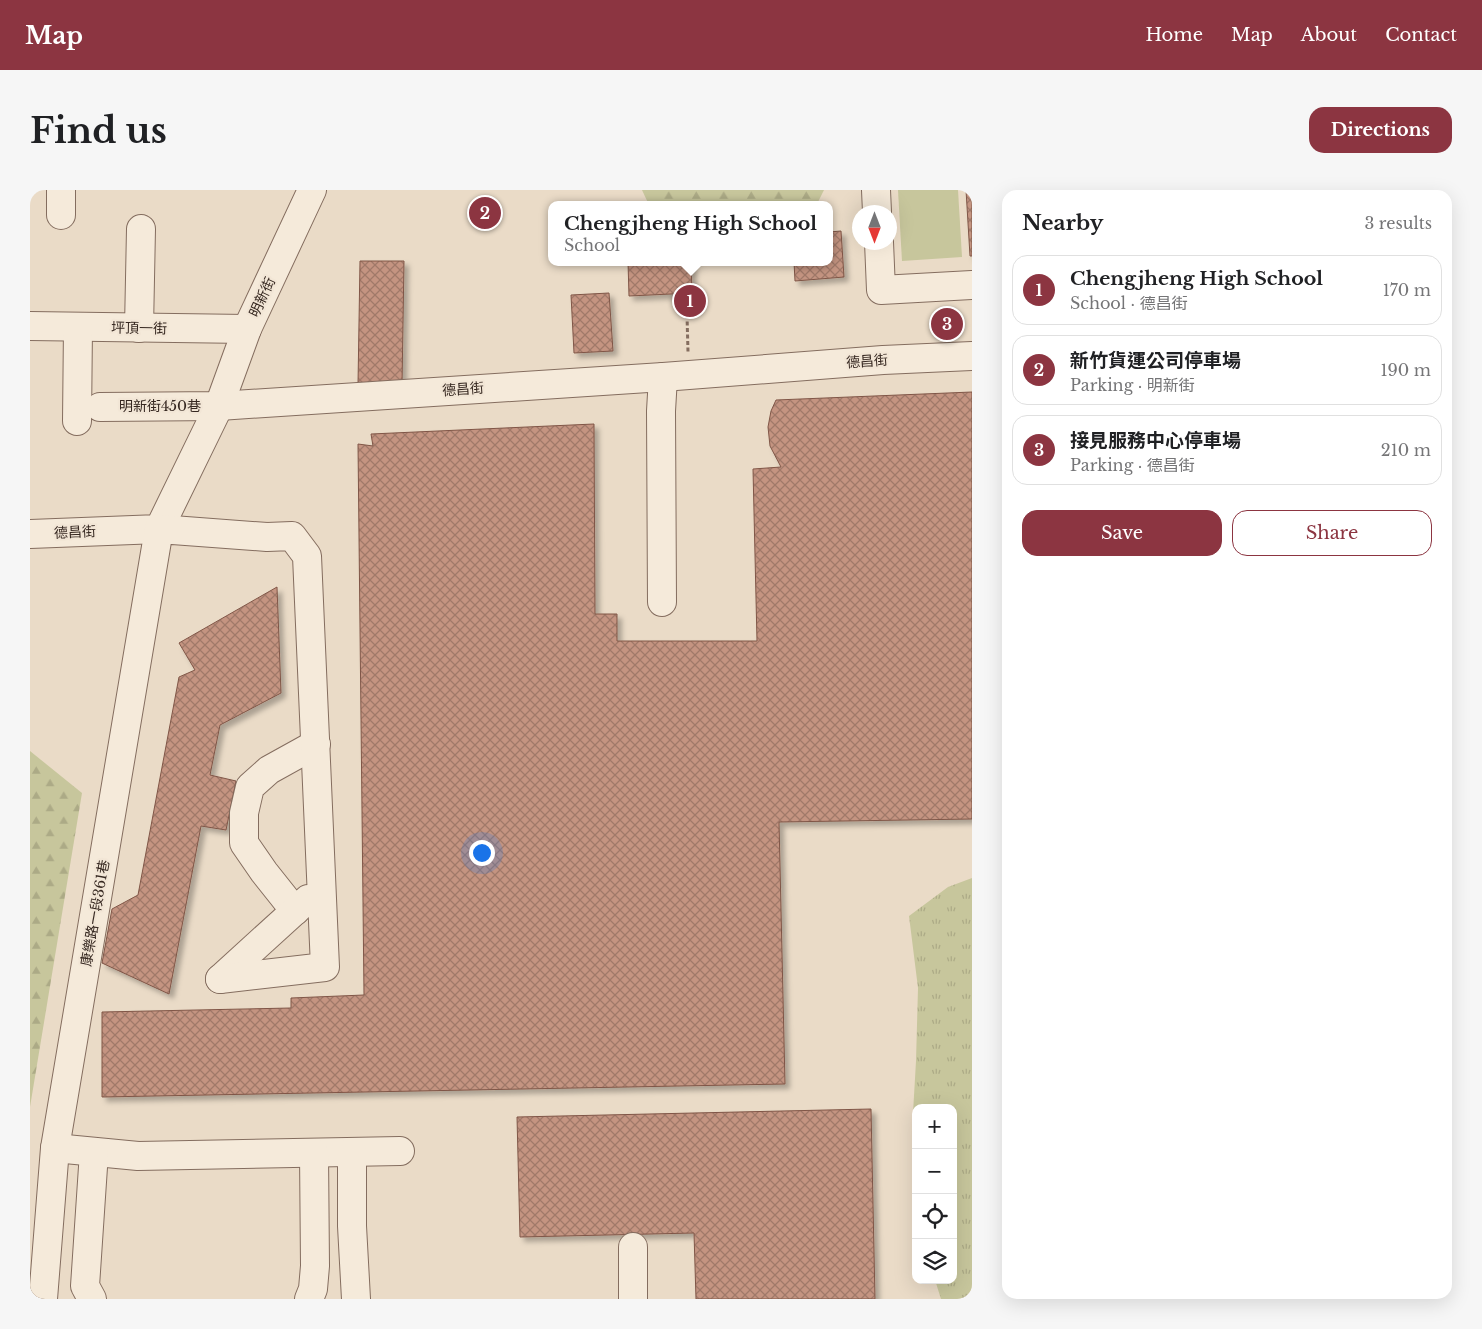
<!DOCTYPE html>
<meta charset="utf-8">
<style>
:root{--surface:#fff;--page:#f6f6f6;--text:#202124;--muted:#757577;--line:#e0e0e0;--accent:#8c3541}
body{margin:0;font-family:"Libre Baskerville","Noto Sans TC",serif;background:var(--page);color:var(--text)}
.controls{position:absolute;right:15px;bottom:15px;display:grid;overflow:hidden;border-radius:10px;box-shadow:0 5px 20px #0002}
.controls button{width:45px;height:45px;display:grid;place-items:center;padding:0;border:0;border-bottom:1px solid var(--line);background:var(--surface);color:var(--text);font:25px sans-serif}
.compass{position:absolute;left:822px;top:15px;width:45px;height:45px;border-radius:50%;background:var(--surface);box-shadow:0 5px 20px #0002;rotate:180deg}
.you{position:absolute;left:451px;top:662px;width:18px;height:18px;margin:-12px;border:4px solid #fff;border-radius:50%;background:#1a73e8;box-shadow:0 0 0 8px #1a73e833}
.badge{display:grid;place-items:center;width:32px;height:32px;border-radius:50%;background:var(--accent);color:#fff;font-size:16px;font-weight:700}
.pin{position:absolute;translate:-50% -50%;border:2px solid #fff;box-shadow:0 1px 5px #0006}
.popup{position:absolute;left:518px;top:11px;width:285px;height:65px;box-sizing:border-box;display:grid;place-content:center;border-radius:10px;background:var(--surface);filter:drop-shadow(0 1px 4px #0005);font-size:16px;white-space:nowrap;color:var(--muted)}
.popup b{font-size:19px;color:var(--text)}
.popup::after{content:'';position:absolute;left:50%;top:100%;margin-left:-10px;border:10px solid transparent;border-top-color:var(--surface)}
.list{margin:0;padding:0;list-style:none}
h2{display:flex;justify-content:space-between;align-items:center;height:65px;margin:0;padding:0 20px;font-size:21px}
h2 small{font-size:16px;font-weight:400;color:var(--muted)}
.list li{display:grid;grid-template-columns:32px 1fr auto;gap:15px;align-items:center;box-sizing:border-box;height:70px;margin:0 10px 10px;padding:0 10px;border:1px solid var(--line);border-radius:15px}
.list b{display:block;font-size:19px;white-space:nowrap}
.list p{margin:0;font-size:16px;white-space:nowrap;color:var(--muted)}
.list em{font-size:16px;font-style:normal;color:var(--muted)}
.actions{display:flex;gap:10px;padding:15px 20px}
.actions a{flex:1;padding:11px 0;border:1px solid var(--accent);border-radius:15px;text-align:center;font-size:18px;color:var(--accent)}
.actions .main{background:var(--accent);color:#fff}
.icon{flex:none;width:28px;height:28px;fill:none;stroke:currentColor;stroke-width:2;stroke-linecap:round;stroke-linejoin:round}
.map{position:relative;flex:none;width:942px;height:1109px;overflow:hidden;border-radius:15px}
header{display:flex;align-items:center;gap:30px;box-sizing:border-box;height:70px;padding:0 25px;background:var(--accent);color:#fff}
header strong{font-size:24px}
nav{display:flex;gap:28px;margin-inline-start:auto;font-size:18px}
.intro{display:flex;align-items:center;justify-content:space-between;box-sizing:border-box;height:120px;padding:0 30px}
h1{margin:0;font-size:35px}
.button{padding:12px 22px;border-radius:15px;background:var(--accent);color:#fff;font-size:18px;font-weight:700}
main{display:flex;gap:30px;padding:0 30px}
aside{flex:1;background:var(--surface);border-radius:15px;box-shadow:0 5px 20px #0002}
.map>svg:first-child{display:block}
</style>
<header>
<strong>Map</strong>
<nav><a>Home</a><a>Map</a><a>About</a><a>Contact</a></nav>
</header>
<div class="intro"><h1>Find us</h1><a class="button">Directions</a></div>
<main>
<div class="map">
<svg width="942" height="1109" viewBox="0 0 942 1109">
<defs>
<pattern id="forest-firs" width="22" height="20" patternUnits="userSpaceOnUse" patternTransform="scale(1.25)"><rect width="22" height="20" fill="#c7c69c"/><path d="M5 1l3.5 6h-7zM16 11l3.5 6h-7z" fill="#acaa86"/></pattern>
<pattern id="park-tufts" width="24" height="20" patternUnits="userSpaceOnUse" patternTransform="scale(1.25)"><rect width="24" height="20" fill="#c7c69c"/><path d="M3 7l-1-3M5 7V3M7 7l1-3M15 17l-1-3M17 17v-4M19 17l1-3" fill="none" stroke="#acaa86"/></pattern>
<pattern id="building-cross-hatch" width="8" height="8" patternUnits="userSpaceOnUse" patternTransform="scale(1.25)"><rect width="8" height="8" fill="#c49481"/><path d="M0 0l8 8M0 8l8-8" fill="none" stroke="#a07969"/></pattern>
<filter id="shadow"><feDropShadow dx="4.5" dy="4.5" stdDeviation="2.5" flood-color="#0004"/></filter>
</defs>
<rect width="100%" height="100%" fill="#eadbc7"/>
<g fill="url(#forest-firs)">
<path d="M612,0h182l-6,12 -99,3h-70z"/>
<path d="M0,561l52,42 -52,314z"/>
</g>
<path fill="url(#park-tufts)" d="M942,688v421h-31l-6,-19h18v-172h-37v99l-3,-94 3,-52 2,-73 -9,-72 39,-29z"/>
<path fill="#c7c69c" d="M868,0h60l4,67 -60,4z"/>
<g fill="url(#building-cross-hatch)" stroke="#805647" filter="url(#shadow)">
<path d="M936,0h6v66h-2z"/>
<path d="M811,41l3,46 -49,4 -1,-19h35v-30z"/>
<path d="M330,71h44l-2,124 -44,-1z"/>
<path d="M598,72h63l1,31 -63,3z"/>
<path d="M579,103l4,58 -39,2 -3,-58z"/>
<path d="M942,202v427l-193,3 6,262 -683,13v-85l189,-4v-10l73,-3 -6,-551 15,2 -2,-12 223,-10 1,190h22v27h140l-4,-172 28,-2 -11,-21 -2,-19 3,-16 5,-11z"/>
<path d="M247,397l4,106 -61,32 -10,50 26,6 -10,49 -25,-4 -32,168 -67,-31 10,-54 26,-14 41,-218 16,-7 -16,-27z"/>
<path d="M841,919l4,190h-179l-2,-66 -174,4 -3,-120z"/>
</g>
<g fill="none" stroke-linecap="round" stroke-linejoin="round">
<defs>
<g id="minor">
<path d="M846,0l1,22"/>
<path d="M31,25v-25"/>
<path d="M849,52l2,48 91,-5"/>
<path d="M0,136l217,3"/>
<path d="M109,138l2,-99"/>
<path d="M70,217l119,-1 444,-29 220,-17 89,-4"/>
<path d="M47,231l1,-94"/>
<path d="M0,344l129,-5 60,-123 28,-77 65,-139"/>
<path d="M632,412l-1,-191 2,-34"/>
<path d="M265,721l-31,-39 -20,-29v-30l6,-26 19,-17 47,-26"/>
<path d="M190,789l88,-80"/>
<path d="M25,958l83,8 262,-5"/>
<path d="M322,962v74l4,73"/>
<path d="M603,1057v52"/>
<path d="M13,1109l12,-151 104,-619 108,8 25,-1 15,20 18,411 -105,12"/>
<path d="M62,1109l-7,-13 9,-134"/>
<path d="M279,1109l4,-10 2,-23 -1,-113"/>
</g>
</defs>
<use href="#minor" stroke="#846d5f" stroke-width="30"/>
<path stroke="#846d5f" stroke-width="3" stroke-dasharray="4 2.5" stroke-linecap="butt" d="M657,125l1,37"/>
<use href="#minor" stroke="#f5eada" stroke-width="28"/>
</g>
<g text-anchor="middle" stroke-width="4.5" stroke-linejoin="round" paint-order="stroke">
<g font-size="14" fill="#362821" stroke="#f2e6d6">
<text transform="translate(232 107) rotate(-65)" y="5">明新街</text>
<text transform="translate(109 138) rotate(1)" y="5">坪頂一街</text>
<text transform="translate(837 171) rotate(-4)" y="5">德昌街</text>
<text transform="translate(433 199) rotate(-4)" y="5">德昌街</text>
<text x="130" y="221">明新街450巷</text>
<text transform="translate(45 342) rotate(-3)" y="5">德昌街</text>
<text transform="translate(65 723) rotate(-80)" y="5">康樂路一段361巷</text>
</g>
</g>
</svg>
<div class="controls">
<button>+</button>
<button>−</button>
<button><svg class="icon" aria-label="locate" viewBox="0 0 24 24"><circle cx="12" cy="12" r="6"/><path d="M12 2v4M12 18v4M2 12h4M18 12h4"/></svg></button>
<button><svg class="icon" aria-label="layers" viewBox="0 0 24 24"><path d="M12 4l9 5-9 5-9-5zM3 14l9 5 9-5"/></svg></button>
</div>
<svg class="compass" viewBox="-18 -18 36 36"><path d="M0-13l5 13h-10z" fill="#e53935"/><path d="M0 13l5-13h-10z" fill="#757577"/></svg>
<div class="you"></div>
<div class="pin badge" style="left:660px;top:111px">1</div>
<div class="popup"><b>Chengjheng High School</b>School</div>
<div class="pin badge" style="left:455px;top:23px">2</div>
<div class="pin badge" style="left:917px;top:134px">3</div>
</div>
<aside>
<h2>Nearby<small>3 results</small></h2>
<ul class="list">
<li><span class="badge">1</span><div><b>Chengjheng High School</b><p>School · 德昌街</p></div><em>170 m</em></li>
<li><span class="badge">2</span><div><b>新竹貨運公司停車場</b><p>Parking · 明新街</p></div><em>190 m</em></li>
<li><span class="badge">3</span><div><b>接見服務中心停車場</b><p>Parking · 德昌街</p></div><em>210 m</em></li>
</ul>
<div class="actions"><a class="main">Save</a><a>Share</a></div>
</aside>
</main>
